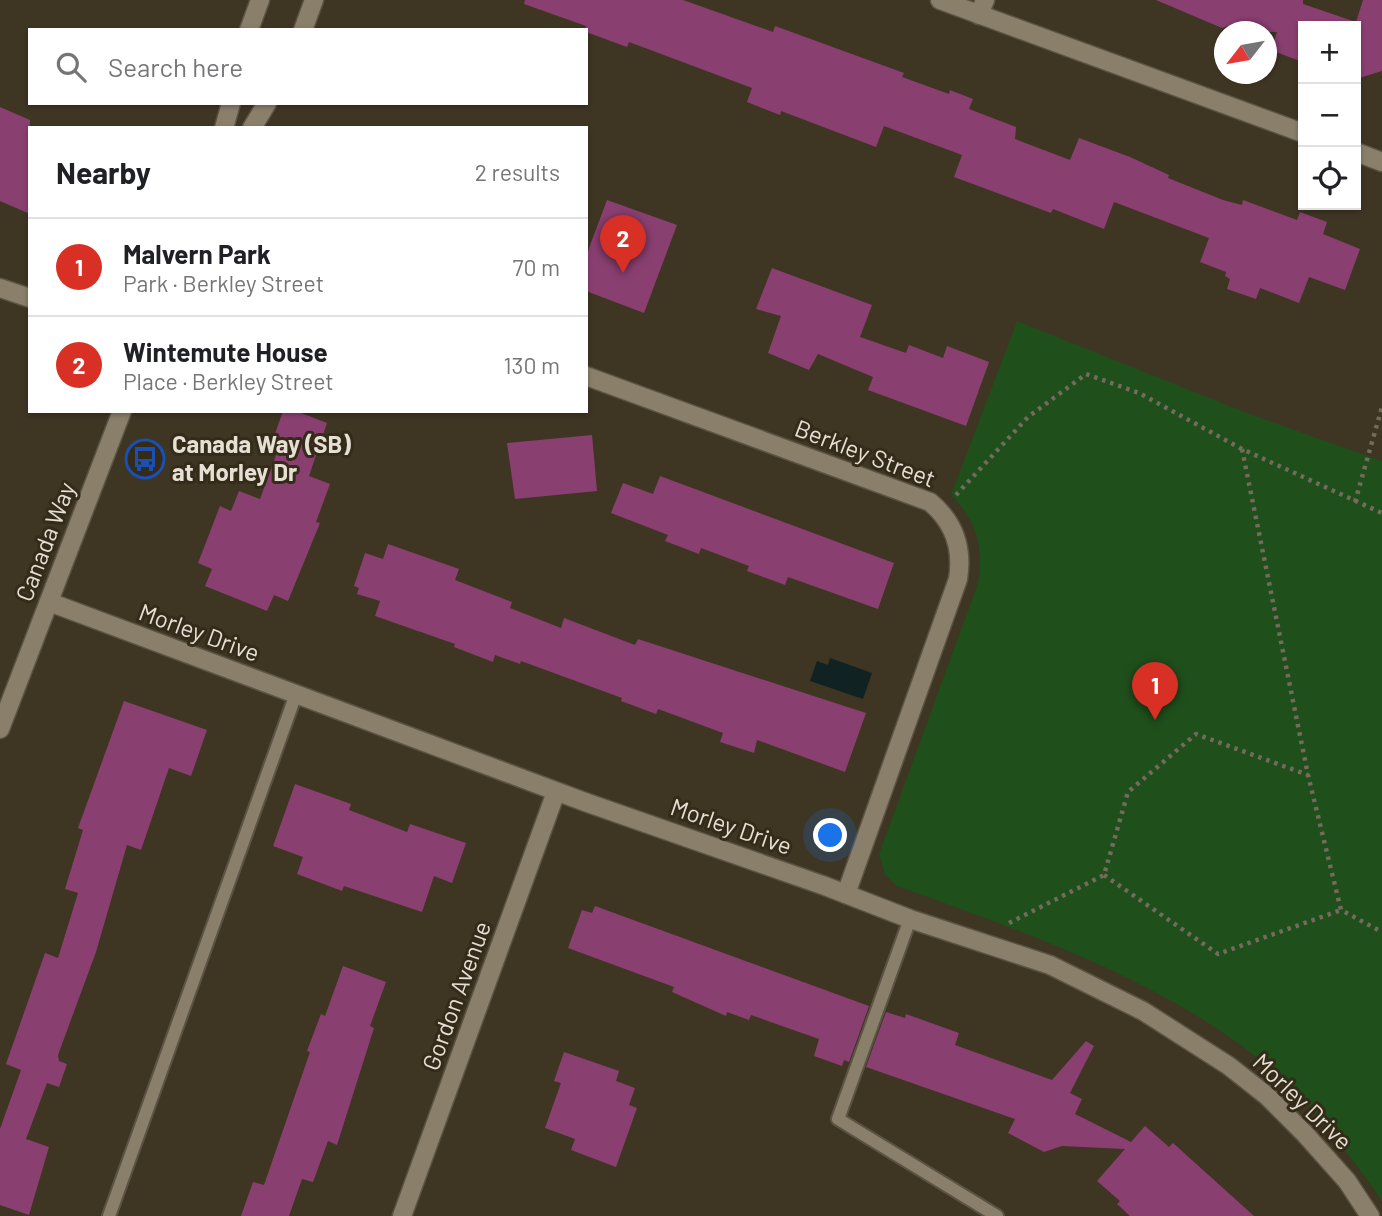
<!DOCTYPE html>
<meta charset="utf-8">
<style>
:root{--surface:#fff;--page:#f6f6f6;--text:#202124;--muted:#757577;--line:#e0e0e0;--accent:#d93025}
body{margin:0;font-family:Barlow,sans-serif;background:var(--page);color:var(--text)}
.controls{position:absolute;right:21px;top:21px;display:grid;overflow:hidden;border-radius:0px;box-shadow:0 2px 5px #0004}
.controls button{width:63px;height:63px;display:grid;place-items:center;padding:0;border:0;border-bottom:2px solid var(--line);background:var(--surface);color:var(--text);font:35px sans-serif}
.compass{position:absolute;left:1214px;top:21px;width:63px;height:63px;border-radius:50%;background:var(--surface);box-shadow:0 2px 5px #0004;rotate:239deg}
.you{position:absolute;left:831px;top:836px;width:24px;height:24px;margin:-18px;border:5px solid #fff;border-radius:50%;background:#1a73e8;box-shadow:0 0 0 10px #1a73e833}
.badge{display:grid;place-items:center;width:46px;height:46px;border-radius:50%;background:var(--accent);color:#fff;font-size:23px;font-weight:700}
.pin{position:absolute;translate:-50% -58px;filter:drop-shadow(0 2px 4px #0008)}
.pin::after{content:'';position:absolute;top:37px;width:24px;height:21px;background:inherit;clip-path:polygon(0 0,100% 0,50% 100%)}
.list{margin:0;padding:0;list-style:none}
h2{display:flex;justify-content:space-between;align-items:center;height:91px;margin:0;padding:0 28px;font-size:30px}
h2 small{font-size:23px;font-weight:400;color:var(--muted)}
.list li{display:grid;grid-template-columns:46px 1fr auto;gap:21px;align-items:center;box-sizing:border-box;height:98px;padding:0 28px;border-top:2px solid var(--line)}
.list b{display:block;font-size:26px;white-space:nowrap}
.list p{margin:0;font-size:23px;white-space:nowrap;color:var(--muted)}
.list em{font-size:23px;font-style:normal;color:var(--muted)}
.icon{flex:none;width:38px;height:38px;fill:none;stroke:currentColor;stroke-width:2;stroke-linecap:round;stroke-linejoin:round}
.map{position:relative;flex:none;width:1382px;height:1216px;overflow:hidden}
.search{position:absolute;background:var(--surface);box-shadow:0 2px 5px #0004;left:28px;top:28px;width:560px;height:77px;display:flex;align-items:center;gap:18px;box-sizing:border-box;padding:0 24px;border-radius:0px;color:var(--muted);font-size:26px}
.panel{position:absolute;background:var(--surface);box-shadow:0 2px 5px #0004;left:28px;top:126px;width:560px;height:287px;border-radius:0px}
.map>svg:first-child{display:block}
</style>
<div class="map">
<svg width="1382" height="1216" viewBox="0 0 1382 1216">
<rect width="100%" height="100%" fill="#3f3523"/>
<path fill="#1f4f1b" d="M1017,321l230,92 135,48v740c-37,-54 -82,-111 -135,-151 -102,-77 -231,-121 -350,-164l-12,-11 -6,-21 98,-268c8,-36 0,-65 -26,-91z"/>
<path fill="#102222" d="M830,658l42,15 -9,26 -53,-18 7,-20 11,4z"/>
<g fill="#8a3f71">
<path d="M525,0h158l90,32 2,-6 129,47 -2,4 47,17 1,-4 23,9 -4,10 47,18 -1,12 55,21 9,-22 51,19 39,18 -1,3 55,22 19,5 1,-5 54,20 3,-8 27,10 -4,12 37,15 -15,41 -36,-13 -10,26 -39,-15 -4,11 -29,-10 3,-10 -5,-3 1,-4 -26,-10 9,-24 -95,-36 -10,27 -51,-20 -2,4 -97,-36 8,-22 -78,-29 -8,21 -95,-36 -1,4 -33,-13 5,-14 -123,-46 -2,5 -41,-15v-6l-62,-22z"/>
<path d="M1156,0h147v4l53,18 7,-22h19v71l-26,8v-54l-53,1v36l-33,-12 7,-18h-39l-4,-8 -12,4z"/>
<path d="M0,107l30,13v94l-30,-13z"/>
<path d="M607,200l70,25 -33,88 -58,-22v-35z"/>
<path d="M772,268l100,37 -12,32 46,16 3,-8 34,13 4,-12 42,16 -23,64 -98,-36 5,-13 -55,-23 -9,16 -41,-17 13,-37 -25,-7z"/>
<path d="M283,411h13l31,12 -18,53 21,8 -14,38 4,1 -32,78 -14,-6 -7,16 -62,-25 7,-17 -14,-6 22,-57 11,5 8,-20 21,8 19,-52 -8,-2z"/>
<path d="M592,435l5,56 -82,8 -8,-56z"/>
<path d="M660,476l234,87 -16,46 -90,-32 -3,8 -38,-14 2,-5 -48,-18 -2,6 -34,-13 3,-6 -57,-22 12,-30 30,11z"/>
<path d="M388,544l71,25 -4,11 57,22 -2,6 51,20 3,-10 71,27 3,-6 228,74 -21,59 -88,-32 -3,13 -34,-11 3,-9 -65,-24 -2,5 -35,-13 1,-3 -101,-37 -1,3 -25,-9 -2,7 -39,-15 1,-3 -80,-28 5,-15 -23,-7 2,-6 -5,-2 11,-33 18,6z"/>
<path d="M124,701l83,29 -16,46 -22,-8 -28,82 -14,-5 -31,107 -38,103 1,6 8,3 -8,23 -12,-4 -21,56 23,8 -20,68 -29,-10v-76l21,-59 -15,-6 39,-111 13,5 20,-65 -13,-4 18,-59 -5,-2z"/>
<path d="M295,784l56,20 -2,6 58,22 3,-8 56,19 -14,40 -18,-7 -12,36 -78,-26 -2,5 -45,-17 6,-17 -30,-11z"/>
<path d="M595,906l274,100 -20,56 -5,-2 -2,6 -28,-10 5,-17 -68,-24 -2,5 -22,-8 -1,4 -54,-24 2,-5 -106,-39 14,-38 10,3z"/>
<path d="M343,966l43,16 -16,44 4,2 -37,117 -9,-4 -15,41 -11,-3 -13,37h-48l12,-34 11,3 46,-133 -3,-1 14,-37 4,2z"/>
<path d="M886,1012l19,6 1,-4 53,19 -4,12 97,35 34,-39 8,5 -24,47 12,6 -7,15 56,28 14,-16 24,21 4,-4 81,73h-124l-13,-12 3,-3 -23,-20 28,-32 -63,-3 -18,6 -36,-19 7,-14 -149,-52z"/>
<path d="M564,1052l55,19 -3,10 19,7 -6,17 8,3 -21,59 -45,-17 4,-11 -30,-11 16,-45 -7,-2z"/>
</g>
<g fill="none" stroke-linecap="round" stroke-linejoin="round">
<defs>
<g id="lane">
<path d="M910,919l-72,200 159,97"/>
<path d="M109,1216l187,-522"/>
</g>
<g id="street">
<path d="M979,15l6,-15"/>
<path d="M0,288l30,10"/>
<path d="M586,376l344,126c24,20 33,46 28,77l-112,315"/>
<path d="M49,602l536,200 240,84 85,33 140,46 93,46 86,55 38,30 38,38 42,47 23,35"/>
<path d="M402,1216l154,-424"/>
</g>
<g id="secondary">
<path d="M940,0l363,133"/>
<path d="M249,30l11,-30"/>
<path d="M303,30l11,-30"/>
<path d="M224,128l7,-25"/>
<path d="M252,128l15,-25"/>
<path d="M1356,152l26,10"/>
<path d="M0,729l122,-318"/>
</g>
</defs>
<use href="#lane" stroke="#5b5343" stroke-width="16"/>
<use href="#street" stroke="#5b5343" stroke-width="21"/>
<use href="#secondary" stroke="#5b5343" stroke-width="21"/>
<g stroke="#736b5b" stroke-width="4.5" stroke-dasharray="3.5 5" stroke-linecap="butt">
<path d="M1242,449l66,326 33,135 41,22"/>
<path d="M956,495l72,-78 58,-43 53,19 103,56 140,64"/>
<path d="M1355,502l27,-95"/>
<path d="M1104,875l114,79 123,-44"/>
<path d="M1009,923l95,-48 24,-83 68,-58 112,41"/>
</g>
<use href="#lane" stroke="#8a7f6b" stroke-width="12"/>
<use href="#street" stroke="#8a7f6b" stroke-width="18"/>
<use href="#secondary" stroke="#8a7f6b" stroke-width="18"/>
</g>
<defs>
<symbol id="bus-ring" viewBox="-11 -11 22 22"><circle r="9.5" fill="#342b19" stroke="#1a4fb4" stroke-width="1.5"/><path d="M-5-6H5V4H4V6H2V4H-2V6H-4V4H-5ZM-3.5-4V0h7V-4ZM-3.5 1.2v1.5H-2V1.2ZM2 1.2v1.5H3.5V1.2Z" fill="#1a4fb4"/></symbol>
</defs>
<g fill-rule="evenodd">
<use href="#bus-ring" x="123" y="437" width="44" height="44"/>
</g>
<g text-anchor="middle" stroke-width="6" stroke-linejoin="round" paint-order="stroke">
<g font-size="24" font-weight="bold" fill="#e5dfd4" stroke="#342b19" text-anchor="start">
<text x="172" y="453">Canada Way (SB)<tspan x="172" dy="28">at Morley Dr</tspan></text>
</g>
<g font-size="24" fill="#e5dfd4" stroke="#342b19">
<text transform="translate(865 454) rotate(21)" y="8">Berkley Street</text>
<text transform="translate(46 542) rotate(-69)" y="8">Canada Way</text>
<text transform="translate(199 633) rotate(20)" y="8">Morley Drive</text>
<text transform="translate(731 827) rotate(19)" y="8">Morley Drive</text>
<text transform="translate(457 996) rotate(-70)" y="8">Gordon Avenue</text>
<text transform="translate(1302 1102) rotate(44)" y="8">Morley Drive</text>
</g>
</g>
</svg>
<div class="controls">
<button>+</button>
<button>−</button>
<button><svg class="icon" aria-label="locate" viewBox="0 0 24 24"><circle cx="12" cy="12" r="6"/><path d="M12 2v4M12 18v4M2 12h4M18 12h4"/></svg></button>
</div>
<svg class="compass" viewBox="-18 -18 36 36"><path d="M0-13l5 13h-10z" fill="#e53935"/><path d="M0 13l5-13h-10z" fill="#757577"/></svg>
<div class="you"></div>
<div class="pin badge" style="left:1155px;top:720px">1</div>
<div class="pin badge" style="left:623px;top:273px">2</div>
<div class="search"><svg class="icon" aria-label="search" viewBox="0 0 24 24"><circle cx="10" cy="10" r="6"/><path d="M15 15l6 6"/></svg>Search here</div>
<section class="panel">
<h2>Nearby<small>2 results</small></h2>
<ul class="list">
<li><span class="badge">1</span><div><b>Malvern Park</b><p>Park · Berkley Street</p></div><em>70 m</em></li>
<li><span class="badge">2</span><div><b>Wintemute House</b><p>Place · Berkley Street</p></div><em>130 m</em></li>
</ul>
</section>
</div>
